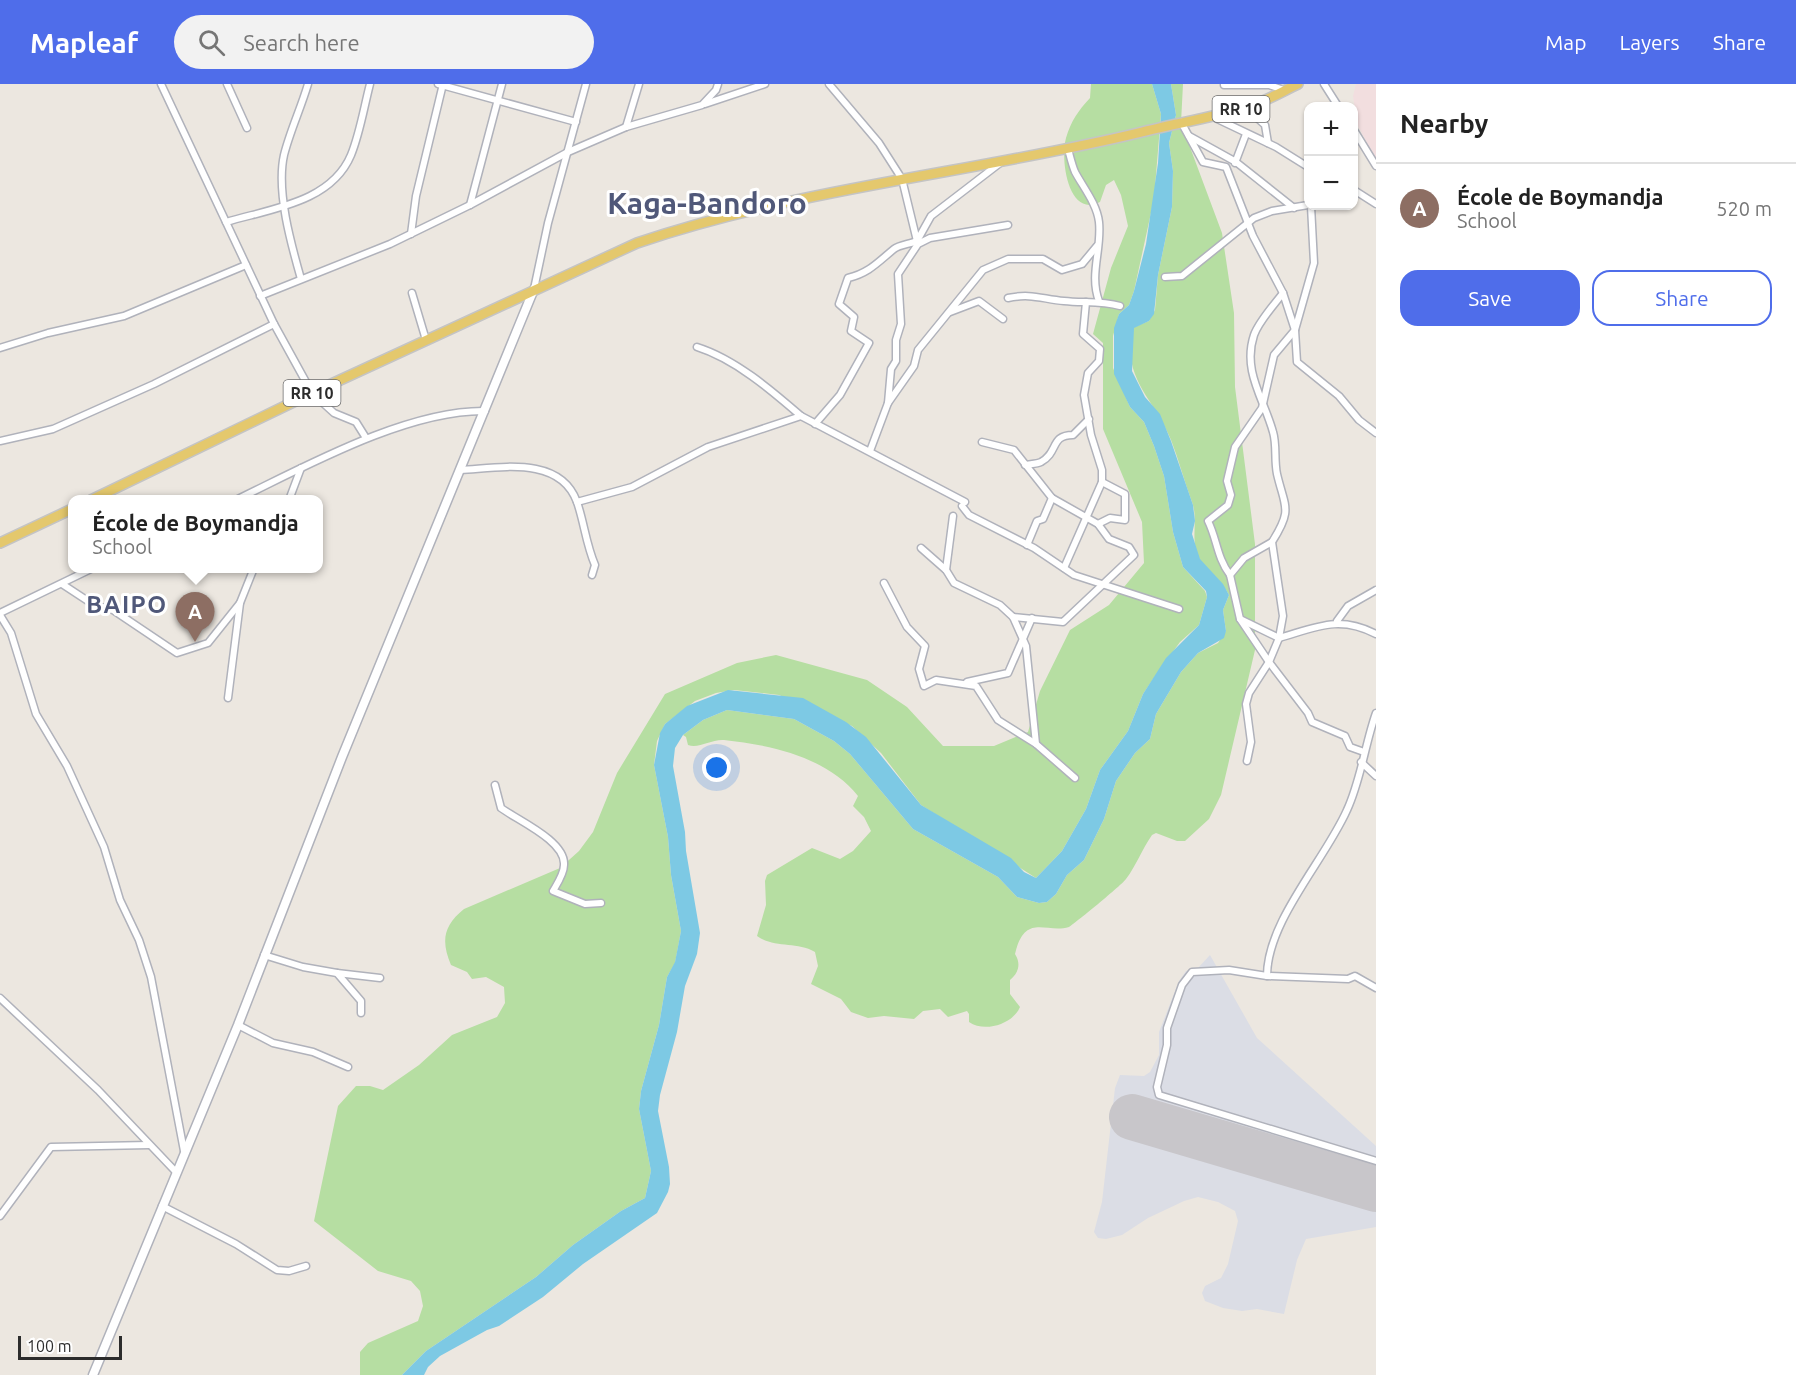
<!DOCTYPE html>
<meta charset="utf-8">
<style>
:root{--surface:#fff;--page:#f2f2f2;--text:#222;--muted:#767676;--line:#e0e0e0;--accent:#4f6dea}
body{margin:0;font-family:Ubuntu,sans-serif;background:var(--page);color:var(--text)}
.controls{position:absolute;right:18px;top:18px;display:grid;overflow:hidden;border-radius:12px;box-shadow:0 2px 4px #0004}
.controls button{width:54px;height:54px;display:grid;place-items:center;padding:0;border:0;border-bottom:2px solid var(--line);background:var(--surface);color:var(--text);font:30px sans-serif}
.scale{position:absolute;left:18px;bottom:15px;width:104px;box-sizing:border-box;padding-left:6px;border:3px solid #2c2c2c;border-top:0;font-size:16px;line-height:21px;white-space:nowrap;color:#2c2c2c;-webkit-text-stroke:4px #fff;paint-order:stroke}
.you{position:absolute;left:717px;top:684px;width:21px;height:21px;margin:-15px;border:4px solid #fff;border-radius:50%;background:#1a73e8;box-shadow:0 0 0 9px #1a73e833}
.badge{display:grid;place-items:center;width:39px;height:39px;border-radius:50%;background:var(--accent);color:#fff;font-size:20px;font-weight:700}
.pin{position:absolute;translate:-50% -50px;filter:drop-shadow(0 2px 3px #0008)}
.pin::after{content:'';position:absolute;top:32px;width:21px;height:18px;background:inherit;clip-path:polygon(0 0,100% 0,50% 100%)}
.popup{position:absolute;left:68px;top:411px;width:255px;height:78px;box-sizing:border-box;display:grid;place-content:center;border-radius:12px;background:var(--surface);filter:drop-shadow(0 2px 4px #0005);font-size:20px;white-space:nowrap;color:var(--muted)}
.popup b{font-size:22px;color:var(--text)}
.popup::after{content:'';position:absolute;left:50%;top:100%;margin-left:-12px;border:12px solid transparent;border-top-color:var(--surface)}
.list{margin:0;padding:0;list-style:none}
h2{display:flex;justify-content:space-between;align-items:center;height:78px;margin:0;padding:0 24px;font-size:26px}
h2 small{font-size:20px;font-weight:400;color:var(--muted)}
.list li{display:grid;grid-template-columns:39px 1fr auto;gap:18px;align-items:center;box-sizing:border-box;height:90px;padding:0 24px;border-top:2px solid var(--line)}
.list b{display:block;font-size:22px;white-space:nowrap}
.list p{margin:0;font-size:20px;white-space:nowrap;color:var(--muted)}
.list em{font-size:20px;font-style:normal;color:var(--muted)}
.actions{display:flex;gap:12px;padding:18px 24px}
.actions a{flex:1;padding:14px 0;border:2px solid var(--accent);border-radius:18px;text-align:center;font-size:21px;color:var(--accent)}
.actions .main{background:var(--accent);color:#fff}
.icon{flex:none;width:33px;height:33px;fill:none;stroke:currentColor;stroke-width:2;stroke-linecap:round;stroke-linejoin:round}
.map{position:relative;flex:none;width:1376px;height:1291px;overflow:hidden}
header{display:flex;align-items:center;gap:36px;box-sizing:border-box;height:84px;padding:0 30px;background:var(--accent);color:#fff}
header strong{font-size:28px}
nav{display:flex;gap:33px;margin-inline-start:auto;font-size:21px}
.search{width:420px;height:54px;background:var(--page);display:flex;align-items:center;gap:15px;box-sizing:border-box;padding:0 21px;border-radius:33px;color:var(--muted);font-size:22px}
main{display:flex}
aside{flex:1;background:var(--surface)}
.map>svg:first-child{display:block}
</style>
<header>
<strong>Mapleaf</strong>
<div class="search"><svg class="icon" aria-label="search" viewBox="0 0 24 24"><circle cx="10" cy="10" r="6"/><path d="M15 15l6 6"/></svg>Search here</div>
<nav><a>Map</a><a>Layers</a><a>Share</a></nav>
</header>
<main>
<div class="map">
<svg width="1376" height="1291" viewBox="0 0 1376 1291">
<rect width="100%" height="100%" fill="#ece7e0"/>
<path fill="#f2dedf" d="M1356,0h20v76l-19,-36 -4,-28z"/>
<path fill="#dbdde5" d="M1210,871l47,83 119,108v81l-70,12 -9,21 -13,54 -27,-5 -15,2 -19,-3 -18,-7 -3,-8 3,-7 16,-8 7,-14 10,-43 -3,-10 -17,-9 -20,-5 -14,4 -36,17 -26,17 -16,4 -8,-1 -4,-6 8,-30 13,-114 5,-13 24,1 6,-4 9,-17v-23l20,-51 7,-10 12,-3z"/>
<g fill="#b6dea2">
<path d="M1091,0h61l9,30 -7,85 -20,92 -5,14 -10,9 -6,22v32l17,39 14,15 10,24 10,30 9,56 10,35 22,24 2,6 -8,28 -19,17 -27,37 -10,15 -15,37 -28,39 -14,39 -24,42 -26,27 -115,-73 -40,-52 -29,-27 -73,-31 -45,-5 -18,3 -21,8 -30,23 -8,17 -3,24 14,72 3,38 10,56 -6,32 -8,14 -8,48 -18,66 -2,18 12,62 -6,27 -24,13 -48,34 -37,32 -110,74 -24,24h-42v-23l8,-9 50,-22 5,-15 -3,-15 -9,-10 -33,-10 -64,-50 24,-115 18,-20h14l13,4 36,-25 33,-30 45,-18 8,-14 -1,-16 -18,-10 -14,2 -5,-7 -16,-7c-10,-24 -8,-39 13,-56l96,-41 19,-17 14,-19 24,-59 48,-79 72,-31 39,-8 91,25 40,27 36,39h51l34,-14 12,-41 30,-61 39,-25 35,-42 -2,-41 -39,-93v-86l-10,-9 18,-66 17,-42 -7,-31 -7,-15 -8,5 -6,17c-32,17 -40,-43 -34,-64 5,-17 12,-27 24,-40z"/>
<path d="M1171,0h12l-2,39 41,110 12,80 1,74 20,157v106l-34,145 -12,24 -24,22h-8l-21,-8 -4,2c-10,14 -16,31 -26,44 -3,5 -53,46 -57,48 -23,7 -44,-15 -54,27 6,9 4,19 -5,26v14l10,13c-7,17 -35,26 -51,15v-8l-2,-3 -19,6 -8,-8 -17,2 -9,8 -30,-3 -16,2 -17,-6 -10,-13 -30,-15 7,-18 -3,-14c-19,-11 -40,-3 -58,-16l9,-31 -1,-24 2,-6 45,-27 28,11 13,-8 18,-20 -7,-14 -11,-11 5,-10c-31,-39 -87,-51 -134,-56 -13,-1 -25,9 -36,5l-2,-8 -3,-2 20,-15 24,-10 67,9 40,22 16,13 63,75 85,48 19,20 22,6 8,-1 9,-8 11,-19 17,-15 20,-41 12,-38 19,-28 15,-14 6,-25 25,-42 17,-19 20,-10 8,-12 -3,-21 6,-15c-7,-14 -22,-22 -29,-35 -11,-19 -1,-39 -8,-58 -8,-21 -13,-42 -21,-62 -16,-41 -52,-63 -37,-113l15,-6 6,-11 3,-35 14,-68 1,-36 -4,-28 7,-28z"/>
</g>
<path fill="#7dc9e4" d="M1152,0h19l5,31 -7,28 4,28 -1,36 -14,68 -4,39 -5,7 -15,7 -2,43 13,26 15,17 11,27 22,64 2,16 -3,13 8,25 23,25 6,11 -6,15 3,21 -2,7 -26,15 -17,19 -25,42 -6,25 -15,14 -19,28 -12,38 -20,41 -17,15 -11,19 -9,8 -8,1 -22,-6 -19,-20 -85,-48 -63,-75 -16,-13 -40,-22 -67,-9 -24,10 -20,15 -8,13 -2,18 12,66 1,19 14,82 -3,21 -12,32 -8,46 -17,63 -2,16 11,56 1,17 -2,8 -11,21 -74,51 -40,33 -44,29 -12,4 -47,26 -12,11 -4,8h-22l24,-24 110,-74 37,-32 48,-34 24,-13 6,-27 -12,-62 2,-18 18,-66 8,-48 8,-15 6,-31 -10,-56 -3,-38 -14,-72 6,-32 5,-9 22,-18 41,-16 75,8 43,24 20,15 55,68 90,53 13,14 12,6 26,-27 24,-42 14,-39 28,-39 15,-37 23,-36 33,-33 8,-28 -1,-6 -23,-24 -10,-35 -9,-56 -10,-30 -10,-24 -14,-15 -16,-33v-46l5,-14 10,-9 5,-14 12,-47 12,-81 3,-49z"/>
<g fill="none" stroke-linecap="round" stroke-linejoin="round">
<path stroke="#c8c6ca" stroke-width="46" d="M1132,1033l244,72"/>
<defs>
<g id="street">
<path d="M161,0l113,240 38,69 22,20 22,9 10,16"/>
<path d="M227,0l20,44"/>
<path d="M438,0l138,38"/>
<path d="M829,0l50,59 23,36 15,62"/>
<path d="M1324,0l14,22"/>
<path d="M1224,1h45l15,5"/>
<path d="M705,20l60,-20"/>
<path d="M1246,24l19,17 3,18"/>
<path d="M1211,32l65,31 32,20"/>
<path d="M1181,38l22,40 23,5 27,69 30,57 12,37 2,32 42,34 20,24 17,13"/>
<path d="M626,43l13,-43"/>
<path d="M1354,46l22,36"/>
<path d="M1189,52l47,26 58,46"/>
<path d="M1068,65c2,7 4,16 7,23 8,15 22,32 24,50 3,27 -10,53 0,79"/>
<path d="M1235,79l11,-29"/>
<path d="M1354,106l22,14"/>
<path d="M470,121l32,-121"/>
<path d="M226,138c43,-13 105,-19 125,-67 9,-22 13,-48 19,-71"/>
<path d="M411,150l5,-38 27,-112"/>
<path d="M1165,193l17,-1 72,-58 18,-7 36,-6"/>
<path d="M301,195c-10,-35 -25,-88 -17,-124 6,-24 17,-47 24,-71"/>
<path d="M534,205l14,-66 38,-139"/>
<path d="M412,209l14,47"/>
<path d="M260,212l130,-52 80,-39 98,-53 58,-25 76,-22 14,-15 2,-6"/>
<path d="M1008,214c23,-5 34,1 56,3 19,2 37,0 56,5"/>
<path d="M950,228l29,-11 24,18"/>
<path d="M697,263c38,12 74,43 104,69"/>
<path d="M0,264l48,-15 76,-17 122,-51"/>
<path d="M888,319l26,-37 4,-16 65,-80 25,-11h35l19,11 20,-6 15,-18"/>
<path d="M815,340l25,-29 29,-52 -18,-12 3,-14 -15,-13 9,-26c21,-5 30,-16 46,-29 5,-4 16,-5 23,-8l14,-25 69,-53"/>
<path d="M0,357l53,-12 101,-45 120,-60"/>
<path d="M982,358l32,8 38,48 46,26 11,15 20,8 5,8 -71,67 -50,-5"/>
<path d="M870,367l18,-48 3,-34 5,-8v-21l5,-16 -3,-50 20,-30 12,-6 78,-13"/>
<path d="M1025,381c5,-1 12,-1 16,-3 18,-10 9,-27 32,-27l16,-16"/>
<path d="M461,386c38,-2 99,-15 116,32 7,20 9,42 18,63l-3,10"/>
<path d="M236,416c70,-34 171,-90 249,-89"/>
<path d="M289,416l12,-32"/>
<path d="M577,418l55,-15 76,-40 93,-31 164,86"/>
<path d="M962,422l7,9 65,33 40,27 105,34"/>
<path d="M1098,440l12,-6 15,2v-26l-23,-12"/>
<path d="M1272,458l-28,16 -14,17 10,44 29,43 39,51 4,9 33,14 5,11 14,5"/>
<path d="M1027,461l10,-24 6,-2 9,-21"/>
<path d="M921,464l25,22 8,13 46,22 13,12 13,29 10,98 39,34"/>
<path d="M1064,484l38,-86v-12l-11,-35 -7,-40 4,-22 11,-12 1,-12 -17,-15 3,-32"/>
<path d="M946,486l7,-54"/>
<path d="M1230,491c-13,-17 -13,-36 -22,-54l20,-16 3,-10 -4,-14 8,-34 27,-39 12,-53 21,-25 19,-67 -3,-57"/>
<path d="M884,499l23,44 18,19 -6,23 5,17 12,-6 40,6 22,34 38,24"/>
<path d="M62,500l32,21 19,5 64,43 31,-10 32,-40"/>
<path d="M0,529l93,-45"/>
<path d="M0,531l11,18 25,81 31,52 37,81 16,53 19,40 12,37 33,174"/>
<path d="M1240,535l39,19c38,-11 60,-23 97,-4"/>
<path d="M1337,537l11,-15 28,-16"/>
<path d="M967,598l41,-9 24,-55"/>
<path d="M228,614l12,-95 14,-35"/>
<path d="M1376,629c-11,31 -15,67 -29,97 -22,50 -80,111 -80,166l-38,-6 -37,2 -10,13 -15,43v17l-10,42 2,8 217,66"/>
<path d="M1247,677l4,-19 -5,-38 3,-11 20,-31 10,-24 4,-22 -11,-74c21,-33 13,-34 5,-68 -3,-14 0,-29 -4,-42 -9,-33 -31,-61 -19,-97 5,-14 20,-30 29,-42"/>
<path d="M1361,678l15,14"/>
<path d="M495,701l6,23c16,12 65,33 63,57 0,9 -7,19 -11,26l32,13 16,-1"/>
<path d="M264,871l39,12 34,6 24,28v12"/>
<path d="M337,889l43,5"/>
<path d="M1267,892l81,3 7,-3 21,12"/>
<path d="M0,914l98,92 78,82"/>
<path d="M238,941l35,18 40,9 35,15"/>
<path d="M162,1122l74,38 41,26 12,1 17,-5"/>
<path d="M0,1132l51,-69 98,-2"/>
</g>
<path id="secondary" d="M93,1291l145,-350 104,-268 192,-468"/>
<g id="primary">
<path d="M91,416l221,-107 325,-150c162,-55 335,-70 501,-110 35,-9 72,-15 106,-25 19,-5 37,-16 54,-24"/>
<path d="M0,459l72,-34"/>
</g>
</defs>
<use href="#street" stroke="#b0b2bb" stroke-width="9"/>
<use href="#secondary" stroke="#b0b2bb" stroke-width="11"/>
<use href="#primary" stroke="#c4c4c4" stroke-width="12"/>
<use href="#street" stroke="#fff" stroke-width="6"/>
<use href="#secondary" stroke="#fff" stroke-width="8"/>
<use href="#primary" stroke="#e4c86d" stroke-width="9"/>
</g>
<g text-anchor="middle" stroke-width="6" stroke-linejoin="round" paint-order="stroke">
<g fill="#fff" stroke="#6b6b6b" stroke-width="1.5">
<rect x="1212.5" y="12" width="57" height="26" rx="4.5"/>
<rect x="283.5" y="296" width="57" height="26" rx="4.5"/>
</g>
<g font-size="16" font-weight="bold" fill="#2c2c2c">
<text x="1241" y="31">RR 10</text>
<text x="312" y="315">RR 10</text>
</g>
<g font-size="24" font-weight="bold" letter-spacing="1.5" fill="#505879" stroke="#fff">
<text x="127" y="529">BAIPO</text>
</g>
<g font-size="30" font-weight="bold" fill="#505879" stroke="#fff">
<text x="707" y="130">Kaga-Bandoro</text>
</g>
</g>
</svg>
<div class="controls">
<button>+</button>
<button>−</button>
</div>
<div class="scale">100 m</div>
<div class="you"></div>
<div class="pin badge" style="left:195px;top:558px;background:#8d6e63">A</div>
<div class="popup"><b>École de Boymandja</b>School</div>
</div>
<aside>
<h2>Nearby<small></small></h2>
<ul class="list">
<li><span class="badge" style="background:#8d6e63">A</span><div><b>École de Boymandja</b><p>School</p></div><em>520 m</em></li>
</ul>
<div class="actions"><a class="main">Save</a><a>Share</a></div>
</aside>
</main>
